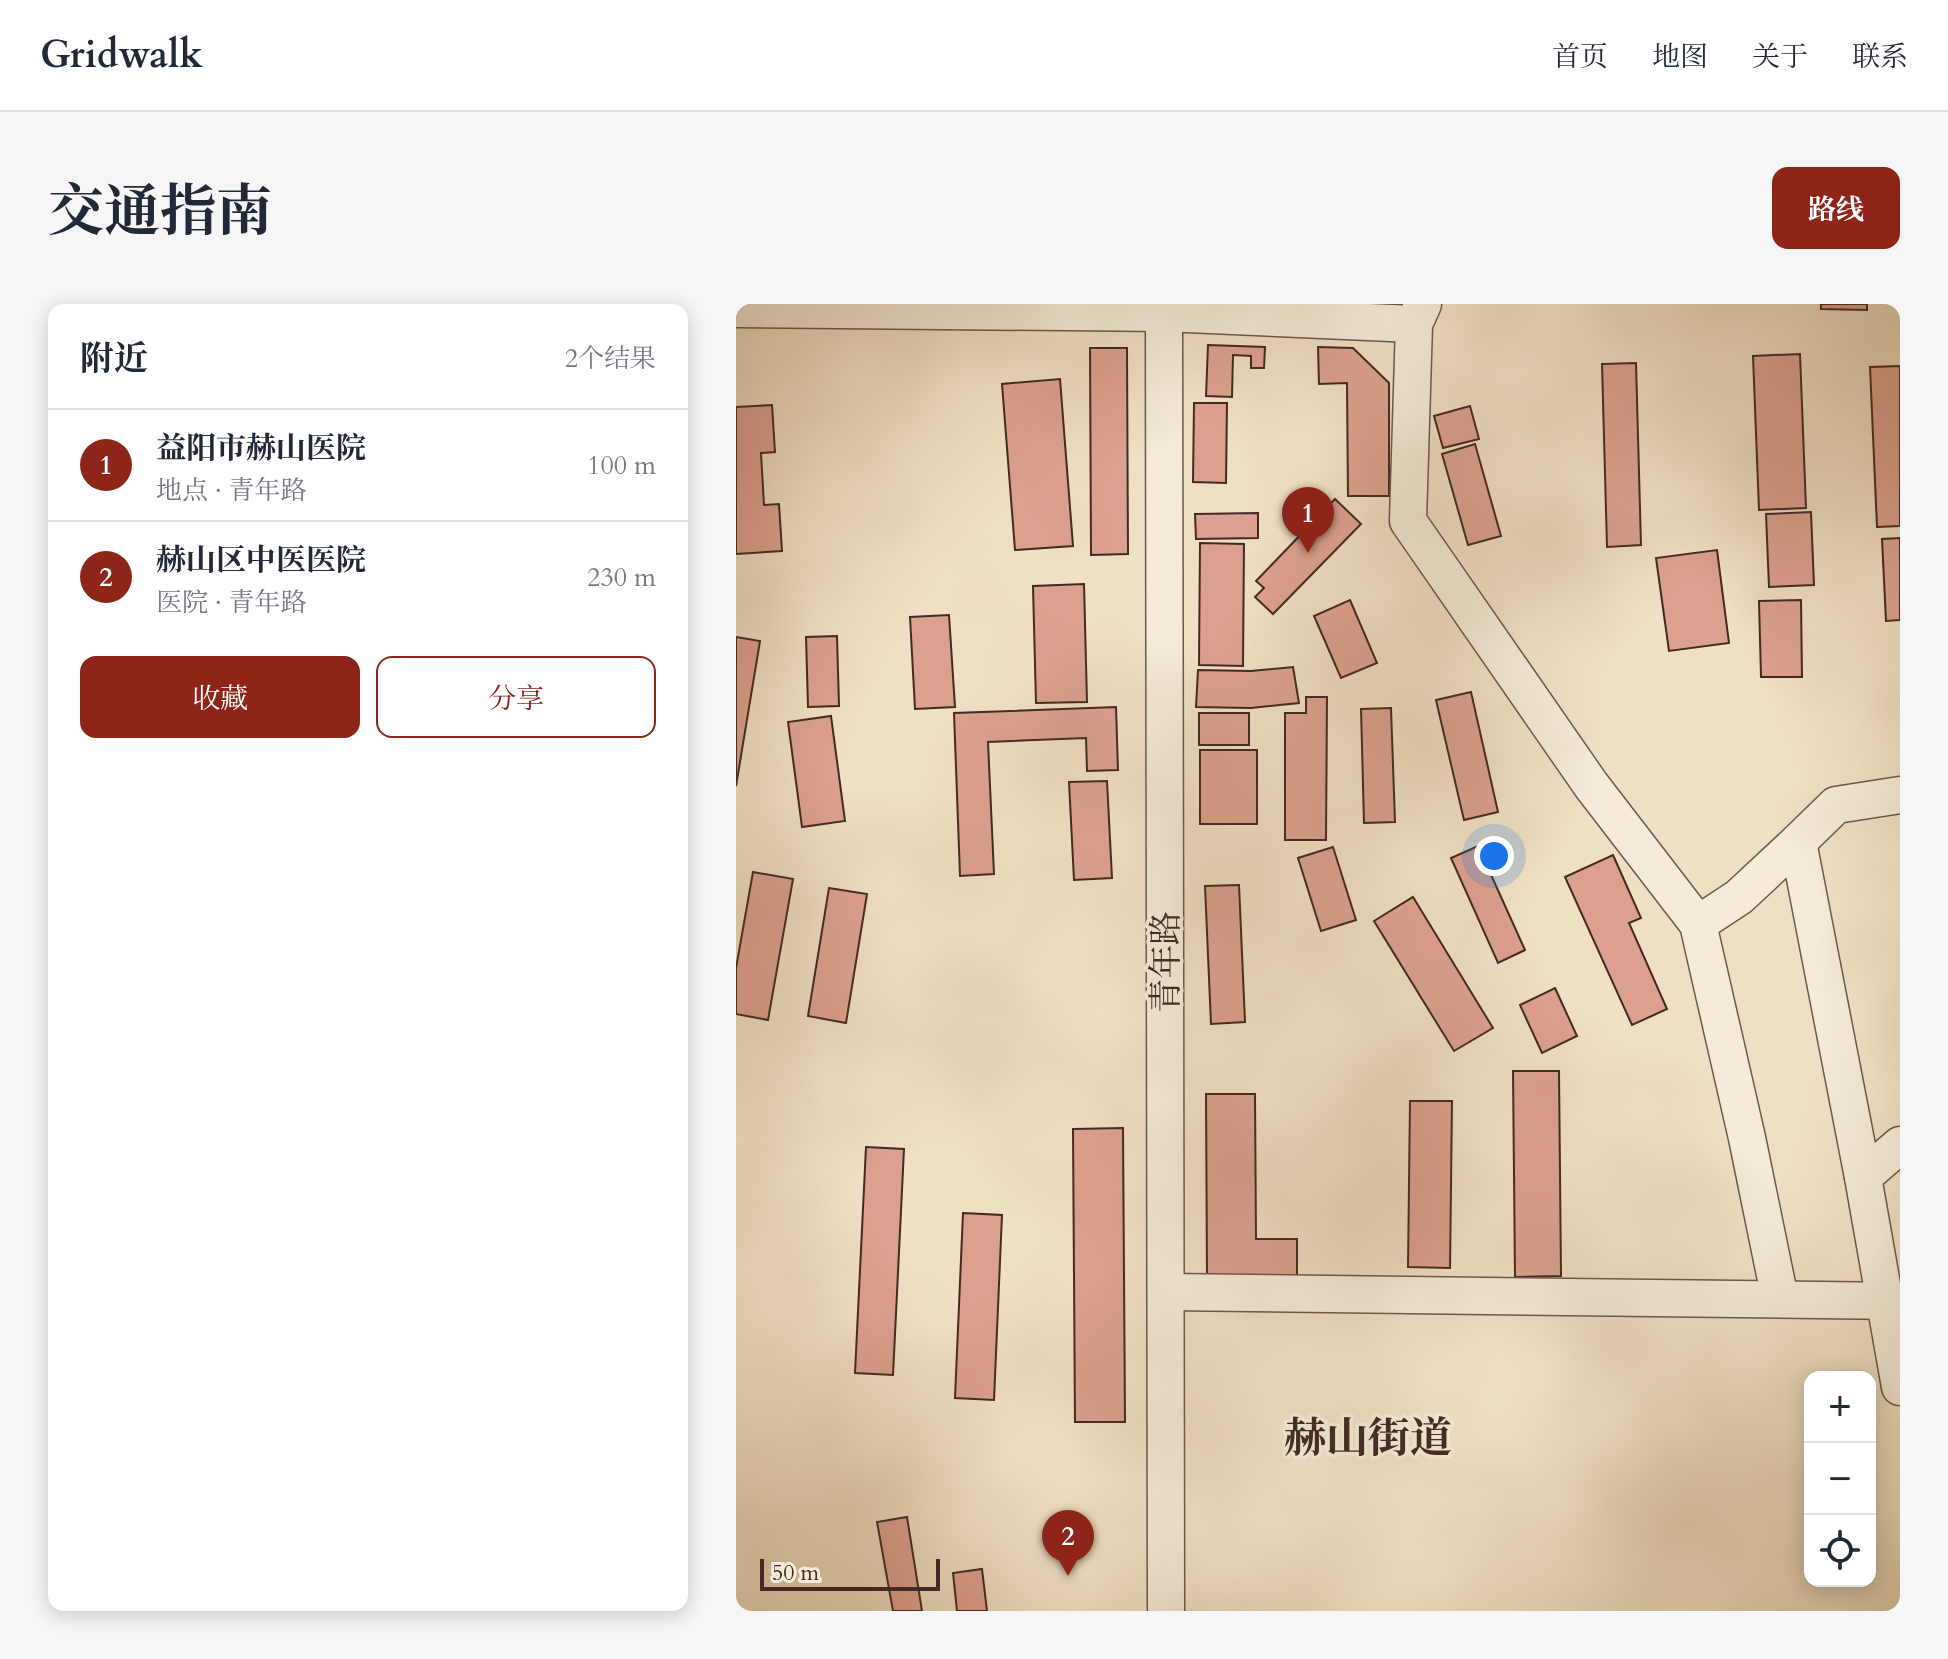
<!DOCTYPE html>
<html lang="zh">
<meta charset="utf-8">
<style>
:root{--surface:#fff;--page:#f6f6f7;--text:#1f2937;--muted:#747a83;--line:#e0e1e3;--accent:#8f2418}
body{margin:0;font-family:Cardo,"Noto Serif SC",serif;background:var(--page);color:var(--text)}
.controls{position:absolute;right:24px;bottom:24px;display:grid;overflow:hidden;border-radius:16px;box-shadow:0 4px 20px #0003}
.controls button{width:72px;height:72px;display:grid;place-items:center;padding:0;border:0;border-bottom:2px solid var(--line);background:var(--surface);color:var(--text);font:40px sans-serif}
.scale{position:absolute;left:24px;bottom:20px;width:180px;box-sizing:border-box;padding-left:8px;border:4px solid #422a22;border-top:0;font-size:22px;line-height:28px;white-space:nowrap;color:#422a22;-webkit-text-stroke:6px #f5ebd8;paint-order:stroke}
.you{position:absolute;left:758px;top:552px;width:28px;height:28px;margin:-20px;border:6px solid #fff;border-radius:50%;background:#1a73e8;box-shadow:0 0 0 12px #1a73e833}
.badge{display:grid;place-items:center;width:52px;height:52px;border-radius:50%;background:var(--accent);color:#fff;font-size:26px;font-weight:700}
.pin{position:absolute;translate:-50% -66px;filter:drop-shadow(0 2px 4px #0008)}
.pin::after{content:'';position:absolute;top:42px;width:28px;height:24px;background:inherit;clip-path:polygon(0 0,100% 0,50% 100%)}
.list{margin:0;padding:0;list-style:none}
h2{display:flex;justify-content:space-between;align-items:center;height:104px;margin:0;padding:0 32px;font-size:34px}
h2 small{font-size:26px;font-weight:400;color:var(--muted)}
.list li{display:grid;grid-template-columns:52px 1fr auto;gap:24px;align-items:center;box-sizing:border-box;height:112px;padding:0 32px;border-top:2px solid var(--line)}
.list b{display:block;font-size:30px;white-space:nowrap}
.list p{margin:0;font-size:26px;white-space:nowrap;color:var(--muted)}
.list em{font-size:26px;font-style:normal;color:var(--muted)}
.actions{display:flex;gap:16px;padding:24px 32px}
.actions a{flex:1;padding:18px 0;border:2px solid var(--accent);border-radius:16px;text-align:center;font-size:28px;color:var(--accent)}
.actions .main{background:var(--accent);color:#fff}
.icon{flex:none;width:44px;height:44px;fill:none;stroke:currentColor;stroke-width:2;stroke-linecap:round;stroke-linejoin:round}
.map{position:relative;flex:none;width:1164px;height:1307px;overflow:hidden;border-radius:16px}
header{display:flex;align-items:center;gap:48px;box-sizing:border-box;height:112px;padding:0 40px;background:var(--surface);border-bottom:2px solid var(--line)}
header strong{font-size:38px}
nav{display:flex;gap:44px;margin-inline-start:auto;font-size:28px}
.intro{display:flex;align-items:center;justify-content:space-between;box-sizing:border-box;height:192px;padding:0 48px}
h1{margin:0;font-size:56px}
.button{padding:20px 36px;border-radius:16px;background:var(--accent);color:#fff;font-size:28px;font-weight:700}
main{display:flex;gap:48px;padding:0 48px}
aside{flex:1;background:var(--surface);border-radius:16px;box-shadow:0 4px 20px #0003}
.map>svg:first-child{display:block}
</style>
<header>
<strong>Gridwalk</strong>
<nav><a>首页</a><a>地图</a><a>关于</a><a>联系</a></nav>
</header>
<div class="intro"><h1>交通指南</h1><a class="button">路线</a></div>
<main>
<aside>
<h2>附近<small>2个结果</small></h2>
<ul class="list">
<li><span class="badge">1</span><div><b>益阳市赫山医院</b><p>地点 · 青年路</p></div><em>100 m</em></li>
<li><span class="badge">2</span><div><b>赫山区中医医院</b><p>医院 · 青年路</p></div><em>230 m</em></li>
</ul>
<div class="actions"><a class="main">收藏</a><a>分享</a></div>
</aside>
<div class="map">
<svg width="1164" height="1307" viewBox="0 0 1164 1307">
<rect width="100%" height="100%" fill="#f0e0c3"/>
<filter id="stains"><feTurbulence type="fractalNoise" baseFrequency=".0025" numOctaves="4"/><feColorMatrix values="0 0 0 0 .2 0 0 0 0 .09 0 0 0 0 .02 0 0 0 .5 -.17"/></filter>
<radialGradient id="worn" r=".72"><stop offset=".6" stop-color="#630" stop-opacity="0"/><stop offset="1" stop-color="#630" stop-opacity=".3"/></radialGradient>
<g fill="#dca18e" stroke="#422a22" stroke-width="2">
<path d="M1085,0h46v6l-46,-1z"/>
<path d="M472,41l57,2 -1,21h-13v-12l-18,-1 -1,42 -26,-1z"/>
<path d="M582,43l35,1 36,35v113h-41l-1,-113 -28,1z"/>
<path d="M354,44h37l1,206 -37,1z"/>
<path d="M1064,50l6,154 -47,2 -6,-154z"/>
<path d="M900,59l5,182 -34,2 -5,-183z"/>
<path d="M1164,62v160l-23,1 -7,-160z"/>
<path d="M324,75l13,167 -58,4 -13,-166z"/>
<path d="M458,99h33l-1,80 -33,-1z"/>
<path d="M36,101l3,47 -14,1 3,52 15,-1 3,47 -46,3v-147z"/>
<path d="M734,102l9,33 -36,9 -9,-32z"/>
<path d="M739,140l26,92 -33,9 -26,-91z"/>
<path d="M599,195l26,25 -88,90 -18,-17 9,-9 -8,-7z"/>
<path d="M1075,208l3,73 -45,2 -3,-73z"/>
<path d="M522,209v25l-62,1 -1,-25z"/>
<path d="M1164,234v82l-14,1 -4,-82z"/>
<path d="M464,239l44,1 -1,122 -44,-1z"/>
<path d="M981,246l12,93 -60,8 -13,-93z"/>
<path d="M348,280l3,118 -51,1 -3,-117z"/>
<path d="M614,296l27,63 -36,15 -27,-62z"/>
<path d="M1065,296l1,77h-41l-2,-76z"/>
<path d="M213,311l6,92 -40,2 -5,-92z"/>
<path d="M101,332l2,70 -31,1 -2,-70z"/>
<path d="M0,333l24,4 -24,145z"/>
<path d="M557,363l6,36 -48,5 -55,-1 2,-37 53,1z"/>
<path d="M735,388l27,120 -34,8 -28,-120z"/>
<path d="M570,393h21l-1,143h-41v-127h21z"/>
<path d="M380,403l2,63 -31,1 -1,-33 -98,4 6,132 -34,2 -6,-163z"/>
<path d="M655,404l4,114 -31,1 -3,-114z"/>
<rect x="463" y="409" width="50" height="32"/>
<path d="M95,412l14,105 -43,6 -14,-105z"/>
<rect x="464" y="446" width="57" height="74"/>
<path d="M371,477l5,97 -38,2 -5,-98z"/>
<path d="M742,542l47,104 -27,13 -47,-105z"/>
<path d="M597,543l23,73 -35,11 -23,-73z"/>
<path d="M877,551l28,63 -12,5 38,86 -35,16 -67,-148z"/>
<path d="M17,568l40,7 -25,141 -32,-6v-46z"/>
<path d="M503,581l6,137 -34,2 -6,-138z"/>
<path d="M93,584l38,6 -21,129 -38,-7z"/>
<path d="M677,593l80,131 -39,23 -80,-130z"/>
<path d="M819,684l22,48 -35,17 -22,-48z"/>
<path d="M777,767h46l2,205 -46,1z"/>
<path d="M470,790h49l1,145h41v40h-90z"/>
<path d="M674,797h42l-2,167 -42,-1z"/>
<path d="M387,824l2,294h-50l-2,-293z"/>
<path d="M130,843l38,2 -11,226 -38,-2z"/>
<path d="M227,909l39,2 -8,185 -39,-2z"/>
<path d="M171,1213l15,94h-29l-16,-89z"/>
<path d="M246,1265l5,42h-30l-4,-38z"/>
</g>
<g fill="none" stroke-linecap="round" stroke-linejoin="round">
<defs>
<g id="minor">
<path d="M687,0l-9,20 -6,197 183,264 107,139 49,214 33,161"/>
<path d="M0,5l428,4 250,11"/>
<path d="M428,9l2,1298"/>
<path d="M1062,538l38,-37 64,-10"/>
<path d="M962,620l41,-27 59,-55 65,335"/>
<path d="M1164,841l-37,32 37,210"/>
<path d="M430,988l734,9"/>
</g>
</defs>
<use href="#minor" stroke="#6e584a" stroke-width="39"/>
<use href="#minor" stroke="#f5ebd8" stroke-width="36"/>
</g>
<g text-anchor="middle" stroke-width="7" stroke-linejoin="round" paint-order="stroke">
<g font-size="34" fill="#422a22" stroke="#f5ebd8">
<text transform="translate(429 658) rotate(-90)" y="12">青年路</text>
</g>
<g font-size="42" font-weight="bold" fill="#422a22" stroke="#f5ebd8">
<text x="632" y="1148">赫山街道</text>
</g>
</g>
<rect width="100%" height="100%" filter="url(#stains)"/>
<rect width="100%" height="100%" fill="url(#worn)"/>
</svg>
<div class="controls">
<button>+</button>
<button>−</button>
<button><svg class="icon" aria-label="locate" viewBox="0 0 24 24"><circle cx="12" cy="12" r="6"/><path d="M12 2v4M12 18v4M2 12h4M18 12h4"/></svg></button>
</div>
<div class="scale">50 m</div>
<div class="you"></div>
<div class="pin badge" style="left:572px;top:249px">1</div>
<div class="pin badge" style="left:332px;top:1272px">2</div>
</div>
</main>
